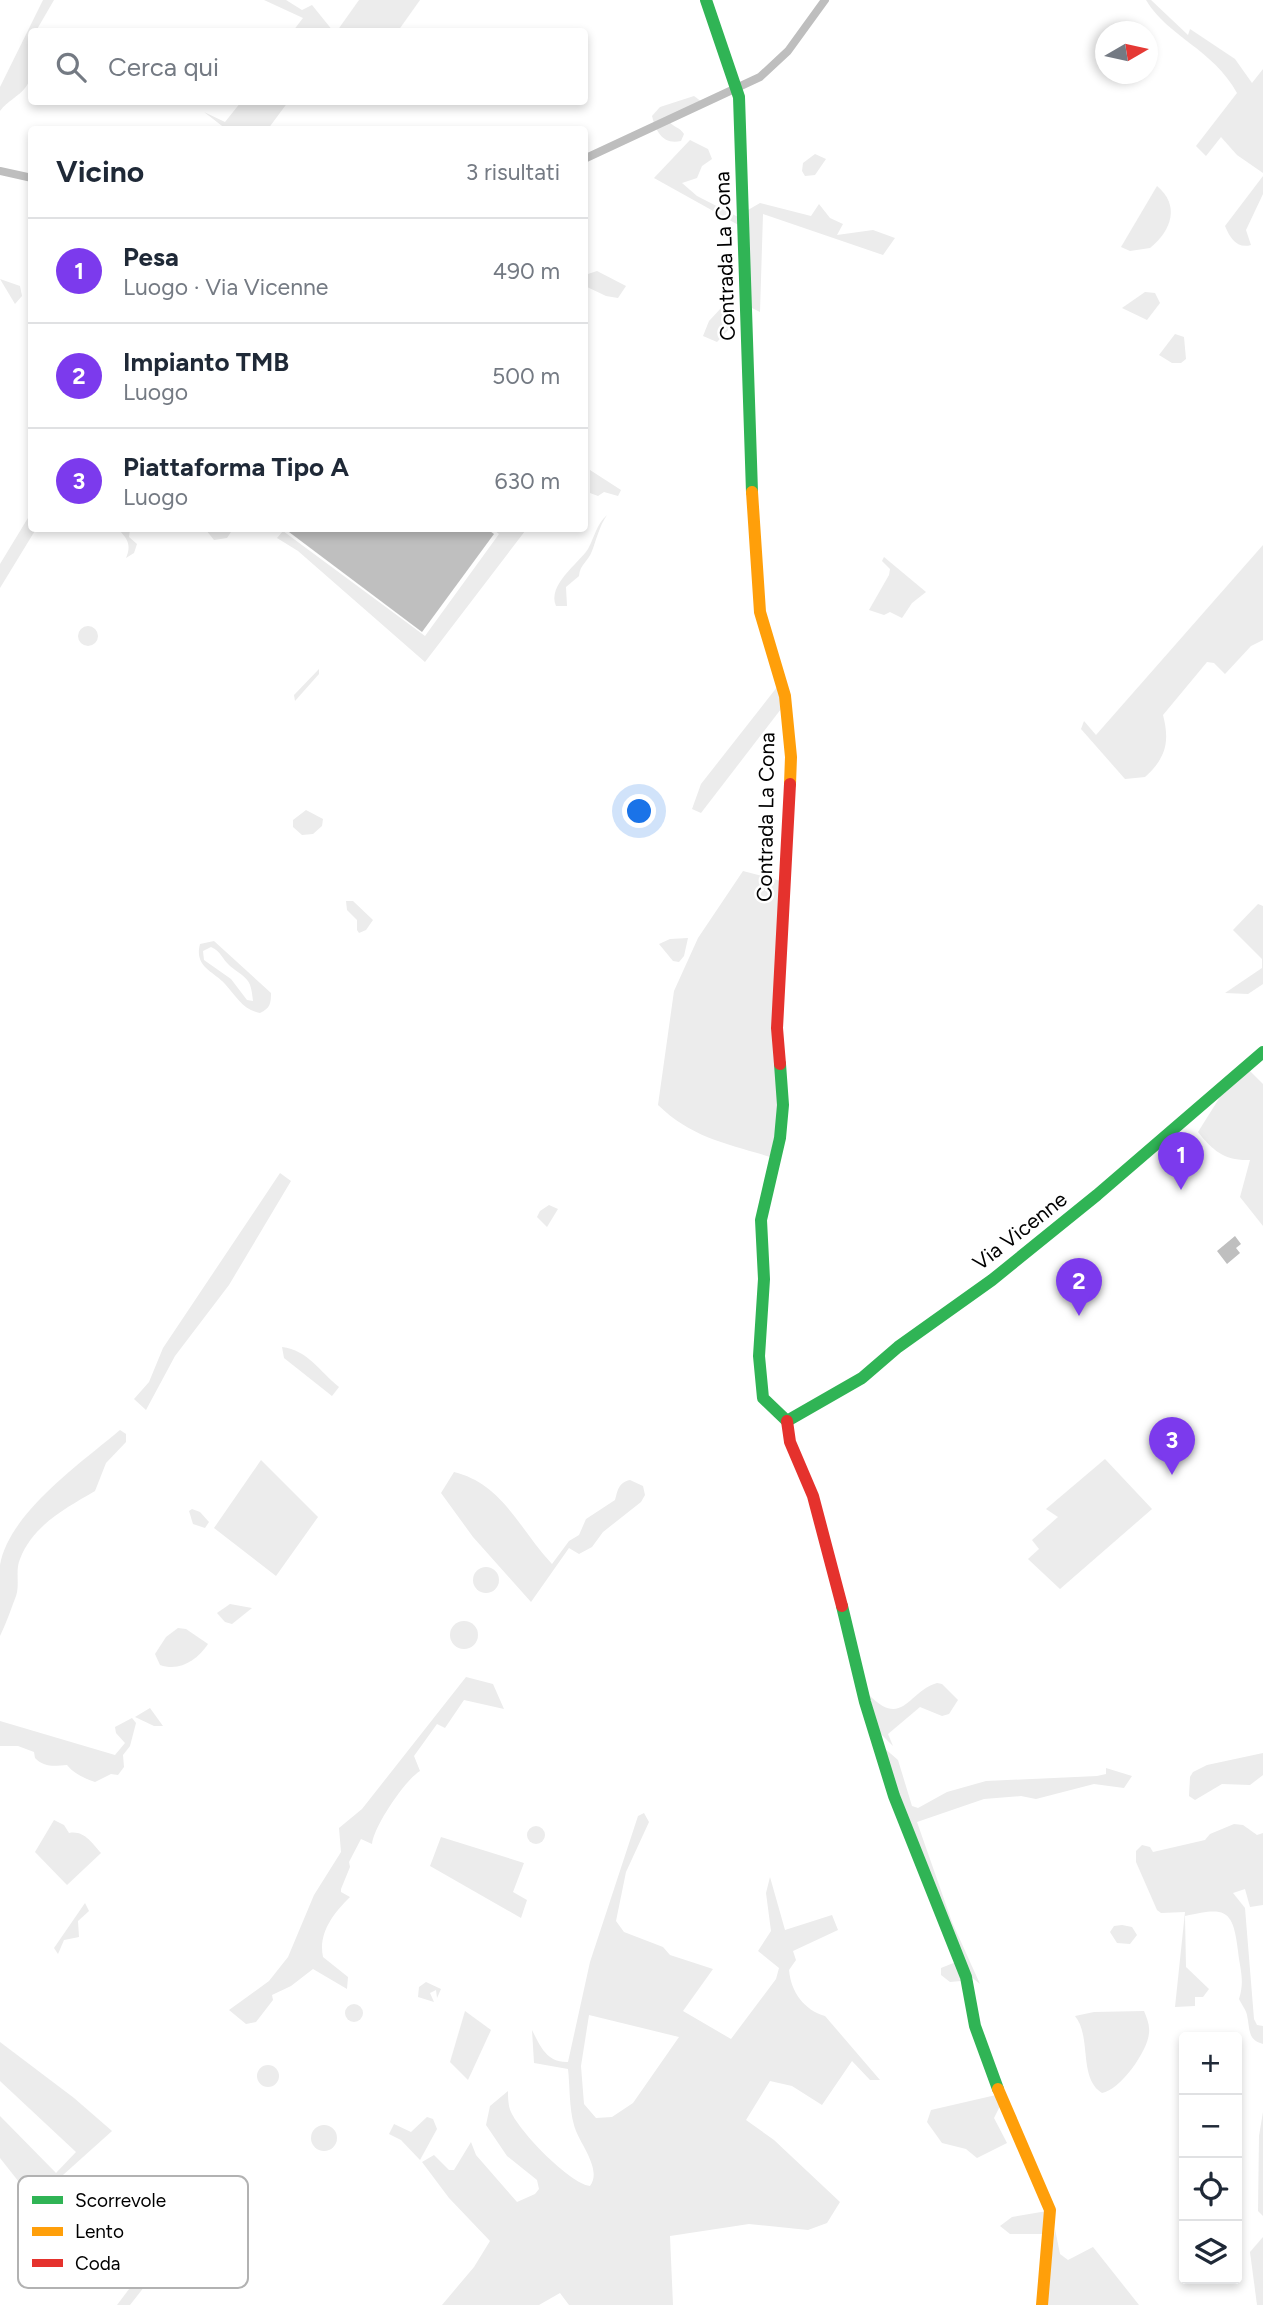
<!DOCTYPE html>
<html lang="it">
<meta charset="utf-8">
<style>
:root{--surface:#fff;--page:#f6f6f7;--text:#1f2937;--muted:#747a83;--line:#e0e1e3;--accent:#7c3aed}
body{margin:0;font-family:Figtree,sans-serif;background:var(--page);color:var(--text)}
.controls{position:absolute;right:21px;bottom:21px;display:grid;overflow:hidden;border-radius:7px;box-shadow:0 4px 10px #0003}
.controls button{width:63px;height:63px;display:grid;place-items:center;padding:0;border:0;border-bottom:2px solid var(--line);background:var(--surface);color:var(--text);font:35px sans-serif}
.compass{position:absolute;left:1095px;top:21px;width:63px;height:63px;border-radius:50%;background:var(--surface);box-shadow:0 4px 10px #0003;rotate:81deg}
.you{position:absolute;left:640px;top:812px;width:24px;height:24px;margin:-18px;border:5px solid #fff;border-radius:50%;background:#1a73e8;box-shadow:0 0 0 10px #1a73e833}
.badge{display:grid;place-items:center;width:46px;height:46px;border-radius:50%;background:var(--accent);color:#fff;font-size:23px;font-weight:700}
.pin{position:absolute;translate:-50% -58px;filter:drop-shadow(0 2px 4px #0008)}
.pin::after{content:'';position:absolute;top:37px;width:24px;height:21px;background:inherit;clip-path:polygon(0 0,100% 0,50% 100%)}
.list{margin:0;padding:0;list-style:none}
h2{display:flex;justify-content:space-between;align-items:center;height:91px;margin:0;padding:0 28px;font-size:30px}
h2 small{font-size:23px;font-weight:400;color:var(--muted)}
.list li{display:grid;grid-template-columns:46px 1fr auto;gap:21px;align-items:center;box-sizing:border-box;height:105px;padding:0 28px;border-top:2px solid var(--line)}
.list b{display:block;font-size:26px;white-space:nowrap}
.list p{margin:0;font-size:23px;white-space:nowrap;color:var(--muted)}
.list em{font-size:23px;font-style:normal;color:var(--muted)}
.icon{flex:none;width:38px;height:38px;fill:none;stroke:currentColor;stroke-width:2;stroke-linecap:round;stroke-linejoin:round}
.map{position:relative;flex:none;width:1263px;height:2305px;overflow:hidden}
.search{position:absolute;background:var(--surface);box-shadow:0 4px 10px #0003;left:28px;top:28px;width:560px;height:77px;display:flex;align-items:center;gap:18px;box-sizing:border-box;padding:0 24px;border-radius:7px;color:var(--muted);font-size:26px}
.panel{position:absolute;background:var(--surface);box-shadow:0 4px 10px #0003;left:28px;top:126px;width:560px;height:406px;border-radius:7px}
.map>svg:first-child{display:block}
</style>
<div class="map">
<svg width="1263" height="2305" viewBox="0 0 1263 2305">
<rect width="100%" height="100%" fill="#fff"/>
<g fill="#ececec" fill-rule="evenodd">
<path d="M43,0h11l-18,31 -4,1c0,16 5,42 -7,56 -7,9 -18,13 -25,23v-24z"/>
<path d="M264,0h22l16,10 10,-5 21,26h-40l10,-13z"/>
<path d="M359,0h61l-22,31h-61z"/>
<path d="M1146,0h5l37,35 2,-6 45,30 17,24 11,-14v104l-26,-18 -16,-18 -15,19 -10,-10 41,-53c-24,-44 -69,-56 -91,-93z"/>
<path d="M694,96l8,6 -35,17c5,8 13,8 17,15l-3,7c-18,4 -25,-9 -29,-25l8,-9z"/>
<path d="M241,102h47l-20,27h-42l-22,-17 21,10z"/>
<path d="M690,140l18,9 4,10 -10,7 -5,12 -15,5 15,13 43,22 2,9 -88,-49z"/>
<path d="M815,154l11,5 -11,16 -10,1 -3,-5 1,-8z"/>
<path d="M1263,176v18l-17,36 5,15c-14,4 -21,-7 -26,-19z"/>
<path d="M1157,186c23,19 15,44 -7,62l-20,3 -9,-4z"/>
<path d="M760,203l51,13 8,-12 11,14 13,6 -6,11 36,-5 22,8 -12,17 -120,-41 -3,98 -10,-5 -2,-97z"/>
<path d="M597,271l29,15 -8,12 -12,-2 -21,-10v-11z"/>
<path d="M0,279l20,7 2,10 -7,8z"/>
<path d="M1145,292l10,1 5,10 -13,17 -25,-12z"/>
<path d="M722,307l4,2 5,18 -14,15 -14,-6 6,-15z"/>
<path d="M1175,334l9,3 2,22 -5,4h-9l-13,-8z"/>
<path d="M590,470l31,20 -3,6 -14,-4 -6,4 -8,-3z"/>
<path d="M31,513l1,15 4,1 -36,59v-24z"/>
<path d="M607,515c-8,12 -10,23 -15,36 -4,11 -12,13 -13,25l-13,11 1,19h-11c-9,-21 22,-42 32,-57 7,-13 8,-24 19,-34z"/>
<path d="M118,529h12l-1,8 8,7 -3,9 -8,5c6,-13 1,-20 -8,-29z"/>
<path d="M233,529l-6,9 -13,2 -8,-10z"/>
<path d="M493,529h32v2l-100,131 -127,-111 -21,-13 6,-7 142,105 74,-102z"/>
<path d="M1263,545v95l-12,6 -26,28 -11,-11 -7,-1 -44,53c7,27 3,43 -18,62l-20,2 -44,-50 3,-8 12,14z"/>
<path d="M884,557l42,35 -14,11 -10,15 -12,-6 -6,3 -15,-5 20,-35 1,-6 -8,-8z"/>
<circle cx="88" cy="636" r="10"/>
<path d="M319,669v5l-24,27 -1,-6z"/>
<path d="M781,682v27l-80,104 -9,-4 9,-25z"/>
<path d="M306,810l17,9 -1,7 -9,8 -11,1 -9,-8v-7z"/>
<path d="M743,871l38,10 -1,228 -10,48c-44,-14 -78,-19 -112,-52l16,-114 24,-53z"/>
<path d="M346,901h7l20,19 -7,10 -7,3 -2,-3v-10l-10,-10z"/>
<path d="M1258,904l5,2v78l-15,10 -23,-1 37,-25v-9l-29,-29z"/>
<path d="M688,938l-4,18 -5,6 -6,-1 -14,-17 11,-5z"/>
<path d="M214,941l57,52c0,11 -1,15 -11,20 -17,-3 -24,-17 -35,-29 -12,-13 -31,-17 -25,-40zM211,947c10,4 11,12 19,19 16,13 21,11 23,35l-6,-1 -16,-21 -27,-19 -1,-9z"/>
<path d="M1249,1070l14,14v142l-23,-29 10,-37c-25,1 -37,-9 -52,-28l22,-35z"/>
<path d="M280,1173l11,8 -62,104 -54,71 -29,54 -12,-11 15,-17 14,-34z"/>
<path d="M549,1205l9,4 -11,18 -10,-10 3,-6z"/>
<path d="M282,1347c26,3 38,25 57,40l-7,9 -48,-38z"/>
<path d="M120,1430l6,4v8l-20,21 -11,28c-29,17 -62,34 -75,68 -5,11 0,26 -4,37 -5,13 -10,28 -16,40 0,-22 0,-48 0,-71 9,-52 81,-102 120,-135z"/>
<path d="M1105,1459l47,50 -92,80 -32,-30 11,-10 -7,-9 26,-23 -12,-8z"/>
<path d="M261,1460l57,57 -42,59 -62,-48z"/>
<path d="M454,1472c49,12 65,57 98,92l17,-23 10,-6 7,-16 29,-19c3,-10 3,-17 15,-20l13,6 2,9 -4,7 -38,30 -11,15 -13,7 -10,-6 -38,54 -58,-65 -32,-44z"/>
<path d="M192,1509l8,3 9,10 -4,6 -12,-4 -4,-13z"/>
<circle cx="486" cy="1580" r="13"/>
<path d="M230,1604l22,4 -20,16 -7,-2 -8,-9z"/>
<circle cx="464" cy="1635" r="14"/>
<path d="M178,1628l8,1 22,15c-11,16 -28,28 -48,21l-5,-11 11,-17z"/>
<path d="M466,1677l27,7 11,25 -40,-9 -19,28 -8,-4 -23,32 6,15c-15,9 -46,55 -48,73l-11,-5 -12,23 1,5 -9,22v3l9,5c-17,17 -32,36 -27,60l25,20 -1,12 -34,-20 -22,17 -19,9 1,5 -17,22 -10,2 -17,-14 40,-29 19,-24 26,-62 27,-43 -2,-24 23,-19z"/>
<path d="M937,1683l5,1 16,16 -9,14 -7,2 -22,-9 -32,27 5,12 -13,-13 -12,-39c35,36 40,-3 69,-11z"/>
<path d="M150,1708l13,18h-9l-19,-9z"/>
<path d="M132,1718l4,5 -6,23 -7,9 1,12 -6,8 -7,-1 -16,8c-9,-3 -21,-8 -28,-17 -12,1 -22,3 -32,-7l-1,-6 -16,-6h-18v-25l115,34 10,-12 -9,-10 -1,-6z"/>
<path d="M883,1747l15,13 14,46 6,2 29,-16 39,-11 111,-5 9,-2v-6l26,8 -8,12 -30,-4 -58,15 -15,-3 -37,3 -67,23 35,100 28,62 -10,-8 -60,-151z"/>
<path d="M1263,1753v22l-13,10 -28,-1 -27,16 -6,-4 1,-19 3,-5 14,-7z"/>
<path d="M644,1813l5,9 -23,50 -10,49 8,11 39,15 7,8 43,14 -30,42 48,28 45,-60 3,-11 -21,-17 13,-20 -5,-38 4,-16 15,53 47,-15 6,15 -45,21 3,9 -7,10c2,22 15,40 36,46l55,64h-10l-18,-19 -30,44 -30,-19 -22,-5 -24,39 28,20 66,62 -13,21 -19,7 -59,-6 -79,12 3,69h-104l-9,-12 -21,12h-97l32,-38 16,-26 -41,-43 -27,-36 12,-7 15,15h5l17,-28 5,13 41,47 18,-8 4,-5 -2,-9 -30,-24 -21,-31 4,-19 18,-15c0,6 0,15 3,21 9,20 58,71 79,74 13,-17 -12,-44 -16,-61 -5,-18 -4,-38 -6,-56l-34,-6 -2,-33c8,16 15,33 36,32l22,-100 48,-146zM589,2015l90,22 -46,66 -21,14 -16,1 -12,-14 -3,-38z"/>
<path d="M54,1820l10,5 5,8c15,-3 23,10 32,20l-34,32 -32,-33z"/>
<path d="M1234,1824l9,1 14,10 6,-2v72l-13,2 -5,-18 -12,4 12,15 9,111 3,6 6,1v18c-16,-4 -13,-16 -16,-29 -1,-5 -5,-10 -8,-16 6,-19 1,-29 -1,-48 -5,-43 -13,-44 -53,-35l1,51 23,22 -6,8h-8v9l-20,1 10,-95 -24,1 -4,-3 -21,-48v-11l6,-6 8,2 3,5 52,-12 5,-6z"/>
<circle cx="536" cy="1835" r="9"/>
<path d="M441,1837l83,26 -11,29 14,8 -6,18 -91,-52z"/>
<path d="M85,1903l4,8 -11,10 1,16 -15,3 -6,14 -4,-6z"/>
<path d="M1122,1925l10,2 5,8 -7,9 -13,-1 -7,-11 4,-6z"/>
<path d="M956,1962l5,19 -11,1 -9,-7v-7z"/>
<path d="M426,1982l15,7 -4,9 -1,-8 -6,3 4,9 -16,-5 1,-10z"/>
<circle cx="354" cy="2013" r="9"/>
<path d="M465,2011l26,19 -23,50 -18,-18z"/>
<path d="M1144,2011c3,7 6,15 5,22 -1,18 -29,57 -47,60 -24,-15 -10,-56 -27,-77l19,-4z"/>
<path d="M0,2042l74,56 38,33 -78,70 -34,-43v-42l56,57 20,-21 -76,-71z"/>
<circle cx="268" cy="2076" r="11"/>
<path d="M996,2095l4,11 -6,12 13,25 -30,15 -11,-9 -24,-6 -15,-21 4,-12z"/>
<path d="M1263,2112v104l-5,-5 1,-75z"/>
<path d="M427,2117l6,2 4,10 -17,31 -19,-20 -12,-6 5,-10 17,8z"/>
<circle cx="324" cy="2138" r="13"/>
<path d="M1047,2211l1,23h-38l-10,-8 12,-9z"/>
<path d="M1055,2229l5,25 8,6 25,-13 46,58h-93z"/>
<path d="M1263,2237v68h-6l-7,-53z"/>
<path d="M153,2246l12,6 1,7 -36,46h-13l28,-37z"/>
</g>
<g fill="#bfbfbf">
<path d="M487,529l7,5 -72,98 -137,-103z"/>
<path d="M1235,1236l6,8 -5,4 4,5 -13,11 -10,-13z"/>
</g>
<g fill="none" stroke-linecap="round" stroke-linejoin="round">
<g stroke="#bebebe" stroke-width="8">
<path d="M584,159l176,-82 28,-26 37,-51"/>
<path d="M0,171l32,7"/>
</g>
<g stroke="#30b455" stroke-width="12">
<path d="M706,0l33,97 13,395"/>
<path d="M780,1064l3,41 -3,33 -19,82 3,59 -5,77 4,42 24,23"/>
<path d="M787,1421l75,-43 36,-31 94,-67 105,-85 166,-143"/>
<path d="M842,1606l23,96 29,94 72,181 9,49 23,63"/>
</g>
<g stroke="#ff9f0a" stroke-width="12">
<path d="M752,492l8,120 25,84 6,61 -1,27"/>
<path d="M998,2089l52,121 -8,95"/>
</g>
<g stroke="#e5322d" stroke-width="12">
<path d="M780,1064l-3,-36 13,-244"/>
<path d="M787,1421l3,21 23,54 29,110"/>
</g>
</g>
<g text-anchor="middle" stroke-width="5" stroke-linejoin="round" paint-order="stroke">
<g font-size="21" fill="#000" stroke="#fff">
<text transform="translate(725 256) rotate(-92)" y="7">Contrada La Cona</text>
<text transform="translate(766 817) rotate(-89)" y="7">Contrada La Cona</text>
<text transform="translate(1020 1231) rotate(-38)" y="7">Via Vicenne</text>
</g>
</g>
<rect x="18" y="2176" width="230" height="112" rx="10" fill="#fff" stroke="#b2b2b2" stroke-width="2"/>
<rect x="32" y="2196" width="31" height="8" fill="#30b455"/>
<rect x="32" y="2227" width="31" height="9" fill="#ff9f0a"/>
<rect x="32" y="2259" width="31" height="8" fill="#e5322d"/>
<g font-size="19" fill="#000">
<text x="75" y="2207">Scorrevole</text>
<text x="75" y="2238">Lento</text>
<text x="75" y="2270">Coda</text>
</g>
</svg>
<div class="controls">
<button>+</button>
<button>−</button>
<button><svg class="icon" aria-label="locate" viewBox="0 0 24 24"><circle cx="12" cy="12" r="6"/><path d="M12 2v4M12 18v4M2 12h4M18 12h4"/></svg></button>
<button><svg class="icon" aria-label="layers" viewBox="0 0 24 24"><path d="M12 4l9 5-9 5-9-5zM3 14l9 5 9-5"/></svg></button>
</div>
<svg class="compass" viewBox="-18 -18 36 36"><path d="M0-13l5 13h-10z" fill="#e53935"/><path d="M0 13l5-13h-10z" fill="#747a83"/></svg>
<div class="you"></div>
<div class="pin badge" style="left:1181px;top:1190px">1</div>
<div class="pin badge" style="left:1079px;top:1316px">2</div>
<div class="pin badge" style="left:1172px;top:1475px">3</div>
<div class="search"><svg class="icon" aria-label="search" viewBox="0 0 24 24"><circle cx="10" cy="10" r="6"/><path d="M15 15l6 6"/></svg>Cerca qui</div>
<section class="panel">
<h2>Vicino<small>3 risultati</small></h2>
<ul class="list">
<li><span class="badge">1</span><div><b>Pesa</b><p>Luogo · Via Vicenne</p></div><em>490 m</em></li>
<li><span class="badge">2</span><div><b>Impianto TMB</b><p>Luogo</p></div><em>500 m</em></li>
<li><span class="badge">3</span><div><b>Piattaforma Tipo A</b><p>Luogo</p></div><em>630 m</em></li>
</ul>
</section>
</div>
